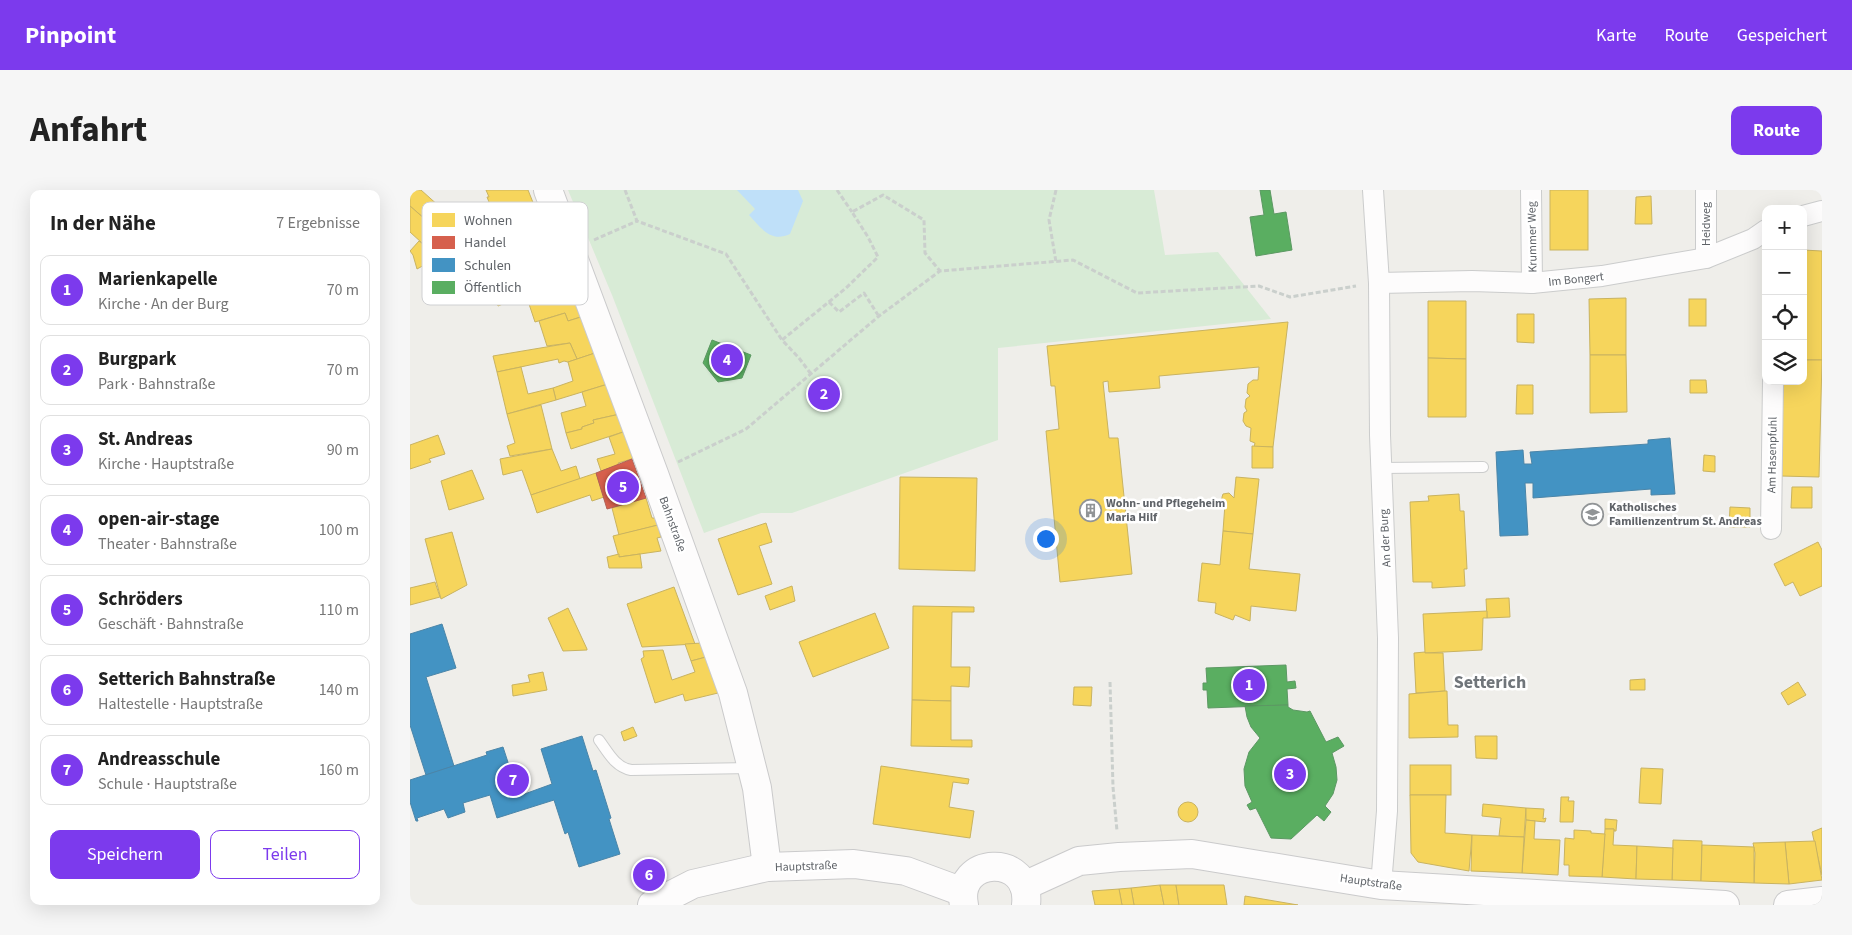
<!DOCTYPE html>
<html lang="de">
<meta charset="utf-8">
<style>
:root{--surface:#fff;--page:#f6f6f6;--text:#222;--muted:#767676;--line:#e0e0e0;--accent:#7c3aed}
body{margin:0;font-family:"Source Sans 3",sans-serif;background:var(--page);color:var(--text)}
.controls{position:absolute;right:15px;top:15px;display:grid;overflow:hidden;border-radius:10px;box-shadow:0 5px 20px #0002}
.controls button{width:45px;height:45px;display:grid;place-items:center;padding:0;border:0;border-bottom:1px solid var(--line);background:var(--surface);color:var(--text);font:25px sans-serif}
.you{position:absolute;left:635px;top:348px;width:18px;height:18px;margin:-12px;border:4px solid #fff;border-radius:50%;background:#1a73e8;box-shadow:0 0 0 8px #1a73e833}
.badge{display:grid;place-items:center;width:32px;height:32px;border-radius:50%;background:var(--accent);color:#fff;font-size:16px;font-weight:700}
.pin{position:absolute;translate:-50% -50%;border:2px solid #fff;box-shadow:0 1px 5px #0006}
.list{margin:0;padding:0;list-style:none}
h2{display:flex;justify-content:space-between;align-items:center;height:65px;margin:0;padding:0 20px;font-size:21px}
h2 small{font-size:16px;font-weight:400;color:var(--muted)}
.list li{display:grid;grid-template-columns:32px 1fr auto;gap:15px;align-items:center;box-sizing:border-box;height:70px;margin:0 10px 10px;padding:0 10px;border:1px solid var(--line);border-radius:10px}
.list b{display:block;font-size:19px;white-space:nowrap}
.list p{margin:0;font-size:16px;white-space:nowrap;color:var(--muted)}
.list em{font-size:16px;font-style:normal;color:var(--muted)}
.actions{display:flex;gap:10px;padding:15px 20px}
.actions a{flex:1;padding:11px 0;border:1px solid var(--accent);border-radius:10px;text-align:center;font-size:18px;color:var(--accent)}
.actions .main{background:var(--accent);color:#fff}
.icon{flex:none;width:28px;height:28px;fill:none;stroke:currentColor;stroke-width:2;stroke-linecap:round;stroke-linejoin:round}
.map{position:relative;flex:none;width:1412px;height:715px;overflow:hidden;border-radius:10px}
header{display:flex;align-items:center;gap:30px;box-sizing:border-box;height:70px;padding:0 25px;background:var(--accent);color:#fff}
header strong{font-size:24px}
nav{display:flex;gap:28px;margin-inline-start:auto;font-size:18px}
.intro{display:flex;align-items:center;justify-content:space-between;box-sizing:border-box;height:120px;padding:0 30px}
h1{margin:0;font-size:35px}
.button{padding:12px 22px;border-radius:10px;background:var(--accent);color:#fff;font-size:18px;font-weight:700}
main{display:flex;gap:30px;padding:0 30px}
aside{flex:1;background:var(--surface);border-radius:10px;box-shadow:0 5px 20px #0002}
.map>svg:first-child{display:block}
</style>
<header>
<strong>Pinpoint</strong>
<nav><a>Karte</a><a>Route</a><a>Gespeichert</a></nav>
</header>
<div class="intro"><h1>Anfahrt</h1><a class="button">Route</a></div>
<main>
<aside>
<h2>In der Nähe<small>7 Ergebnisse</small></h2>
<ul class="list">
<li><span class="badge">1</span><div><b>Marienkapelle</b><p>Kirche · An der Burg</p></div><em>70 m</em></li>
<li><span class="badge">2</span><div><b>Burgpark</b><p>Park · Bahnstraße</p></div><em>70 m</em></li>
<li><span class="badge">3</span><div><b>St. Andreas</b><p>Kirche · Hauptstraße</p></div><em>90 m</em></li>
<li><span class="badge">4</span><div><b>open-air-stage</b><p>Theater · Bahnstraße</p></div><em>100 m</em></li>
<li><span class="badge">5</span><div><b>Schröders</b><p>Geschäft · Bahnstraße</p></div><em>110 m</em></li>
<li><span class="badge">6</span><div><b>Setterich Bahnstraße</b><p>Haltestelle · Hauptstraße</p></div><em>140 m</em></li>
<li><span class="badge">7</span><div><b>Andreasschule</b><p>Schule · Hauptstraße</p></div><em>160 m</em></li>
</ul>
<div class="actions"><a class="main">Speichern</a><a>Teilen</a></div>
</aside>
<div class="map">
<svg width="1412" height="715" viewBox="0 0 1412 715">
<rect width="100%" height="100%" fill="#efeeea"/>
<path fill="#d8ebd6" d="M158,0h586l11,65 53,-3 53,67 -273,29v92l-206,73h-31l-57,20 -92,-238z"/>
<path fill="#bfe0f9" d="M327,0h61l5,11 -13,33c-19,9 -29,-6 -41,-19l6,-6z"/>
<g fill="#f6d55c" stroke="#c9b360">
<path d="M0,0h11l19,17 2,6 -10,12 -22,-19z"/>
<path d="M76,0h42l12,30 -38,15 -15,-38h2z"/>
<rect x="1140" y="0" width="38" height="60"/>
<path d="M1241,6l1,28h-17l1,-27z"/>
<path d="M0,16l25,22 -13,15 -12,-11z"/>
<path d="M92,45l23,60 -27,11 -15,-37 8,-3 -9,-23z"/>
<path d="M9,51l20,16 -22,12 -4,-14 -3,-4z"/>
<path d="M1393,60l19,1v109h-19z"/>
<path d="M161,95l13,31 -16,5 -3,-8 -30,9 -7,-21z"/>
<path d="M1216,108v57h-36l-1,-56z"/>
<rect x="1279" y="109" width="17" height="27"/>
<path d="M1018,111h38v58l-38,-1z"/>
<path d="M155,123l3,8 16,-5 14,36 -21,7 -7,-16 -23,3 -8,-25z"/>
<path d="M1107,124h17v29l-17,-1z"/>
<path d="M878,132l-15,125h-19l1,-4 -5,-2 1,-13 -5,-2 -3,-5 1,-8 3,-2 -2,-4 1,-8 4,-3 -3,-3 1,-9 5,-4h5l1,-13 -100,9 1,12 -51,4 -1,-11 -5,1 6,56h9l14,136 -72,8 -14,-151 13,-2 -4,-43h-4l-4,-40z"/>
<path d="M160,153l7,16 -9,3 -4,-1 -5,2 -1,-4 -61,13 -4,-16z"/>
<path d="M188,162l10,32 -52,16 -3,-12 20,-7 -5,-19z"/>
<path d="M1180,165h36l1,57 -37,1z"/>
<path d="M1018,168l38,1v58h-38z"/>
<path d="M1393,170h19l-3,117 -38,-1 2,-95h20z"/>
<path d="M111,177l7,27 25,-6 3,12 -49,14 -10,-42z"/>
<path d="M1280,190h16l1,13h-17z"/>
<path d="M198,194l12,30 -27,6 1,3 -12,4v2l-16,4 -5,-20 25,-7 -4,-14z"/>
<path d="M1107,195h16v29h-17z"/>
<path d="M131,215l11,44 -42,7 -3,-10 8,-3 -8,-29z"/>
<path d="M210,224l6,17 -55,18 -5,-16 16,-4v-2l12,-4 -1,-3z"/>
<path d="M216,241l9,27 -17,5 1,2 -18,6 -4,-12 18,-5 -6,-17z"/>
<path d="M28,245l7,19 -16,5 2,3 -21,7v-24z"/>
<path d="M842,256l21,1v21h-21z"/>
<path d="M142,259l9,22 15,-5 4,13 -49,16 -9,-25 -19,5 -3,-16z"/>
<path d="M1294,265l11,1v16l-12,-1z"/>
<path d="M62,280l12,29 -35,11 -8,-29z"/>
<path d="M186,283l8,24 -12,4 -2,-6 -53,18 -6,-18z"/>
<path d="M490,287l77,1 -2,93 -76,-2z"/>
<path d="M826,287l23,2 -6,55 -30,-3 2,-27 -3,-4v-3l1,-3 6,-1 5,5z"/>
<path d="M1382,297h20v21h-21z"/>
<path d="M1049,304l1,17h4l3,58h-3l1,17 -33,2v-6h-19l-3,-80 19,-1 -1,-5z"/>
<path d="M236,308l6,20h4l2,7 -39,10 -7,-27z"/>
<path d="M1320,317l20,1v19h-21z"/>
<path d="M356,333l6,19 -13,4 13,38 -34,11 -20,-56z"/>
<path d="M248,335l3,12 -4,1 4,13 -42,6 -6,-21z"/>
<path d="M813,341l30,3 -4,35 51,5 -4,37 -45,-5 -1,15 -15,-6 -2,5 -18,-7 1,-10 -18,-2 4,-38 18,2z"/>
<path d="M42,342l15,53 -26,14 -16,-60z"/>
<path d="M1408,352l4,8v36l-22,10 -7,-14 -8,4 -11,-22z"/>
<path d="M209,364v3l21,-3 2,14h-33l-2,-11z"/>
<path d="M25,392l5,15 -30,8v-17z"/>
<path d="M382,396l3,15 -25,9 -5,-14z"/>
<path d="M264,397l21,57 -53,3 -15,-43z"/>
<path d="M1099,408l1,19 -23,1 -1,-19z"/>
<path d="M503,416l61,1v5h-22l-1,55h19l-1,20 -18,-1v15l-39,-1z"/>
<path d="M158,418l19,41v1l-24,1 -15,-33z"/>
<path d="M1077,421v7h-4l-1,32 -57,3 -2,-39z"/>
<path d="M465,423l14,35 -76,29 -14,-35z"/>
<path d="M292,453l4,14 -15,4 -6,-17z"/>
<path d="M253,460l9,30 23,-8 -4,-11 15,-4 12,36 -33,8 -2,-7 -28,9 -14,-44 3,-2 -1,-6z"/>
<path d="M1015,462v1h18l2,38 -29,2 -2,-40z"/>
<path d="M133,482l4,18 -34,6 -1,-11 18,-3 -2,-7z"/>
<path d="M1235,489v11h-15v-10z"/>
<path d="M1388,492l8,13 -18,10 -7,-12z"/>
<path d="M664,497h18l-1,19 -18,-1z"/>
<path d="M1035,501h2l1,34h10v12l-49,1v-44z"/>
<path d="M502,510l39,1v39h21v7l-61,-1z"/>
<path d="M223,537l4,9 -13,5 -3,-9z"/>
<path d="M1065,546h22v23l-21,-1z"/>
<rect x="1000" y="575" width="41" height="30"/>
<path d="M471,576l88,13 -1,5 -15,-2 -4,25 25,4 -4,27 -97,-14z"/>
<path d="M1231,578l22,1 -2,35 -22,-1z"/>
<path d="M1000,605h36l-1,38 27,2 -3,36 -51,-9 -7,-9z"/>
<path d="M1151,607h8l-1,4h6l-1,21h-13z"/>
<circle cx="778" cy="622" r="10"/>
<path d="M1073,614l43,4 -2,29 -25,-1 2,-18 -19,-2z"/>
<path d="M1116,618l18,1 -1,10 3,-1 -1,4 -19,-2z"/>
<path d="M1195,629l12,1 -1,11h-2v-2h-9z"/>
<path d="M1116,630l9,1 -1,18 26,1 -2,35 -36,-2z"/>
<path d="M1412,638v47l-10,-43z"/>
<path d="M1195,639h9l-1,16 24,1 -1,33 -34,-2z"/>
<path d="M1164,640l17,1v2l14,1 -3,43 -33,-1v-11h-5l1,-27 9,1z"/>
<path d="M1062,645l52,2 -2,36 -51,-2z"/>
<path d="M1263,650l29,1 -1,40 -29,-1z"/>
<path d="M1405,651l7,39 -33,4 -4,-42z"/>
<path d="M1375,652l4,42 -35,-1 1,-30 -2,-10z"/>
<path d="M1292,655l52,2v36l-53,-2z"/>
<path d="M1227,656l36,2 -1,32 -36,-1z"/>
<path d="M750,695l4,20h-30l-3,-17z"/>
<path d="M750,695h16l3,20h-15z"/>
<path d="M766,695h48l3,20h-48z"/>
<path d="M721,698l3,17h-12l-3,-16z"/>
<path d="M709,699l3,16h-27l-3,-14z"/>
<path d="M835,706l53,9h-54z"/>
</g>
<path fill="#d6604d" stroke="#b26155" d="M222,269l14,39 -39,11 -11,-36z"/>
<g fill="#4393c3" stroke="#4b85a8">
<path d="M1260,248l5,56 -24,1v-6l-118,9v-15h-8l3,52 -28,1 -4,-84 27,-2 1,14h8l-2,-12 118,-8v-4z"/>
<path d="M32,434l14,44 -30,9 28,89 -28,9 -16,-50v-91z"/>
<path d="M172,546l11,35 3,-1 15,48 -2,1 11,35 -41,13 -11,-35 -3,2 -11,-34 -57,18 -7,-23 -27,8 2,9 -17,6 -4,-9 -27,9 1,3h-2l-6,-19v-22l77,-25 -1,-3 17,-5 16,49 33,-12 -11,-35z"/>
</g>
<g fill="#5aae61" stroke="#5c9863">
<path d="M850,0h10l4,24 12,-2 6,38 -36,6 -6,-39 14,-2z"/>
<path d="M302,150l39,15 -9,23 -24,4 -15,-19z"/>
<path d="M876,475l1,17 8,-1 1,7 -9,1 1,16 -80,3 -1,-18h-4v-7h4l-1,-15z"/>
<path d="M878,515v2l5,3 14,2 3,-1 16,31 12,-5 6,9 -12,7 4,14 1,13 -4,14 -8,12 6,6 -7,9 -7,-6 -26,24 -20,-1 -15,-30 -6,2 -3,-5 5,-3 -7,-16 -1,-17 5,-17 11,-14 -9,-11 -4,-10 -2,-11z"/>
</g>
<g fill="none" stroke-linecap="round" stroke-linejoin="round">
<defs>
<g id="lane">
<path d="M971,278l102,-1"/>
<path d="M189,550c9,12 16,27 32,30l120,-2"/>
</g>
<g id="street">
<path d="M963,0l6,93 1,152 8,203 -1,173 -6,74"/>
<path d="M1121,0l1,93"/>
<path d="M1296,0v68"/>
<path d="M1393,26l19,-5"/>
<path d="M969,93l93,-2 60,2 70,-7 104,-18 47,-19 13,-9"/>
<path d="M1361,339l2,-148"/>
</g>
<g id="secondary">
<path d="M138,0l106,284 79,219 24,95 10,79"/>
<path d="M614,696l55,-25 40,-4 73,-3 189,31 344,20"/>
<path d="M242,715l41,-21 74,-17 87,-3 52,7 57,21"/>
<path d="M554,715c-10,-49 68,-53 62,0"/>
<path d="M1378,715l34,-4"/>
</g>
</defs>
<use href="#lane" stroke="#cbcccc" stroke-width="12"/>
<use href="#street" stroke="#cbcccc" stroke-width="22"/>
<use href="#secondary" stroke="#cacacb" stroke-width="30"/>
<g stroke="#cacfcc" stroke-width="3" stroke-dasharray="5 2.5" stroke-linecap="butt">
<path d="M215,0l12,31 89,33 56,86"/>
<path d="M427,0l15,22"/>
<path d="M646,0l-7,30 7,42"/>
<path d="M184,50l43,-19"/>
<path d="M419,112l10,10 25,-19 14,22"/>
<path d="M401,184l-12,-16 -17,-18 64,-52 32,-31 -10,-20 -16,-25 31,-17 41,25 1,33 15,18"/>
<path d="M268,272l68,-33 133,-113 61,-45 133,-11 64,33 122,-7 31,11 66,-11"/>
<path d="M700,492l3,105 4,44"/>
</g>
<use href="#lane" stroke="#fdfcfc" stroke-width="10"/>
<use href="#street" stroke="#fdfcfc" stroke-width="20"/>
<use href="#secondary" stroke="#fdfcfc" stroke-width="28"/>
</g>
<defs>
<symbol id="building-ring" viewBox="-11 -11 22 22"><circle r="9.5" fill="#fff" stroke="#919496" stroke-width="1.5"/><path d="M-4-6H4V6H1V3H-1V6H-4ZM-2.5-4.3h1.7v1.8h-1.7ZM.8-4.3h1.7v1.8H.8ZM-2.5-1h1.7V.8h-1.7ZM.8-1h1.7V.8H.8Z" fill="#919496"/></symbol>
<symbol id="school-ring" viewBox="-11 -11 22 22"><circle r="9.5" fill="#fff" stroke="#919496" stroke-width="1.5"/><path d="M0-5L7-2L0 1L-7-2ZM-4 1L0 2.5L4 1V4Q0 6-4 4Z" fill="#919496"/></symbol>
</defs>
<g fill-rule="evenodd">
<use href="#building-ring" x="668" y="308" width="25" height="25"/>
<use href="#school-ring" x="1170" y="312" width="25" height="25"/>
</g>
<g text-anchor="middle" stroke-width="5" stroke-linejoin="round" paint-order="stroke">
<g font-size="12" fill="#5f6368" stroke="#fff">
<text transform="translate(1296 34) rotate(-90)" y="4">Heidweg</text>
<text transform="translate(1122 47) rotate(-91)" y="4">Krummer Weg</text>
<text transform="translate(1166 89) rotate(-6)" y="4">Im Bongert</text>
<text transform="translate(1362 265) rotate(-89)" y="4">Am Hasenpfuhl</text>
<text transform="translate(263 334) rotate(70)" y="4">Bahnstraße</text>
<text transform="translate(975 348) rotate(-93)" y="4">An der Burg</text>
<text transform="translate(396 676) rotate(-2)" y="4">Hauptstraße</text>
<text transform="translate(961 692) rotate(8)" y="4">Hauptstraße</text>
</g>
<g font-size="12" font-weight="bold" fill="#5f6368" stroke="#fff" text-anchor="start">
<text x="696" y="317">Wohn- und Pflegeheim<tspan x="696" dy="14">Maria Hilf</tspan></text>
<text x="1199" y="321">Katholisches<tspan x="1199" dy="14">Familienzentrum St. Andreas</tspan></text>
</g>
<g font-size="18" font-weight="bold" fill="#70757a" stroke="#fff">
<text x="1080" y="498">Setterich</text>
</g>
</g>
<rect x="12" y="12" width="166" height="103" rx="8" fill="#fff" stroke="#cfd0d2" stroke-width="1"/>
<rect x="22" y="23" width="23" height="14" fill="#f6d55c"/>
<rect x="22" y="46" width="23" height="13" fill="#d6604d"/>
<rect x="22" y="68" width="23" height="14" fill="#4393c3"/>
<rect x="22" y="91" width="23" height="13" fill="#5aae61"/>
<g font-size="14" fill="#5f6368">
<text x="54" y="35">Wohnen</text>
<text x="54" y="57">Handel</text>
<text x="54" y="80">Schulen</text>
<text x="54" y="102">Öffentlich</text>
</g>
</svg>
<div class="controls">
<button>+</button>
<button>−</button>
<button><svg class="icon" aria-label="locate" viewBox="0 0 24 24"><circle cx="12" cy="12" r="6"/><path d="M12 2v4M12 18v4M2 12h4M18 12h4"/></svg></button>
<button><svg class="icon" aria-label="layers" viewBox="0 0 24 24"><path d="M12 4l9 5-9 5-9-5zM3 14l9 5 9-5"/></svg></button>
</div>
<div class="you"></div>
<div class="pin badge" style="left:839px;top:495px">1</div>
<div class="pin badge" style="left:414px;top:204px">2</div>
<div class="pin badge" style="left:880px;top:584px">3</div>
<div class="pin badge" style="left:317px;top:170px">4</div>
<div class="pin badge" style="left:213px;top:297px">5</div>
<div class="pin badge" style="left:239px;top:685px">6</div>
<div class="pin badge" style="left:103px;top:590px">7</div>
</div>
</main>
